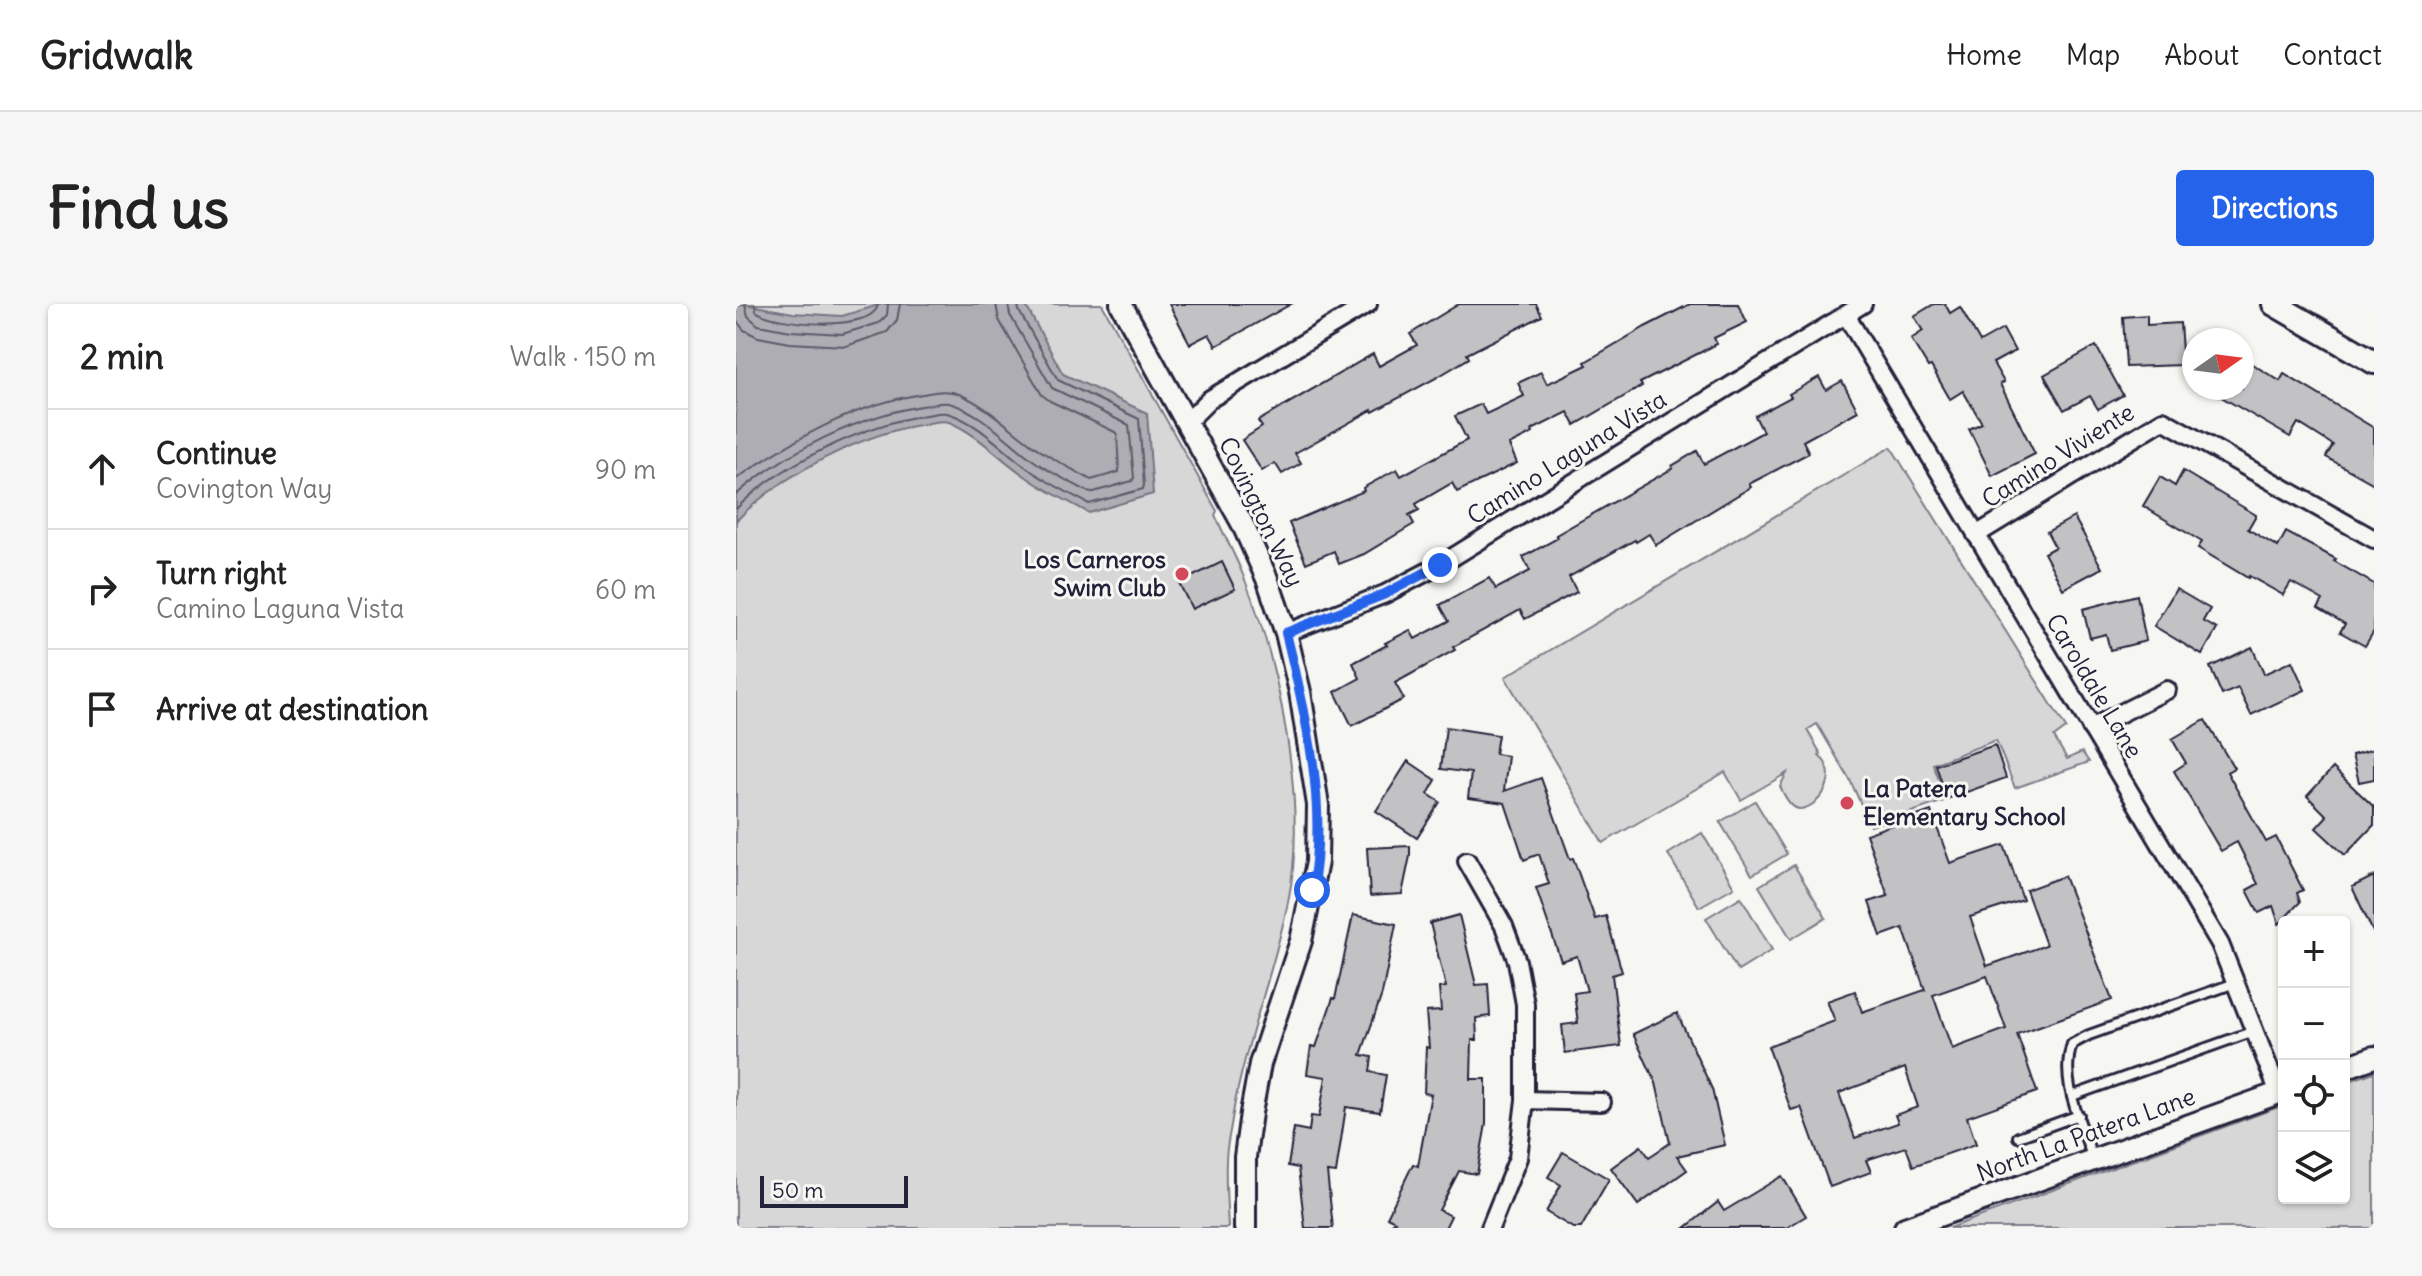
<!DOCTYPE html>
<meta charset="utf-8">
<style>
:root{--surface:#fff;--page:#f6f6f6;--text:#222;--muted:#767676;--line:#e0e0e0;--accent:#2563eb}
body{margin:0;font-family:Delius,sans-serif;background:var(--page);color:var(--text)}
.controls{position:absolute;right:24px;bottom:24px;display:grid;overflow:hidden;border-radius:8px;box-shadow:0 2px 6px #0004}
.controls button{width:72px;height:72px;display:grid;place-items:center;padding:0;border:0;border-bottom:2px solid var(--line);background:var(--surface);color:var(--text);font:40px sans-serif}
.compass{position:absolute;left:1446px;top:24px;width:72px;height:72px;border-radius:50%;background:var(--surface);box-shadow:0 2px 6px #0004;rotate:76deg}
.scale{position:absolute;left:24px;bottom:20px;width:148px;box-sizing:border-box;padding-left:8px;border:4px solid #22223b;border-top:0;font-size:22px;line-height:28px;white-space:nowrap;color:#22223b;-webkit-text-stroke:6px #f6f6f2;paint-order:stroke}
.stop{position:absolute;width:24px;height:24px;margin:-18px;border:6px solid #2563eb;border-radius:50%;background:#fff}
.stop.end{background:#2563eb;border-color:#fff;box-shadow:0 2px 8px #0008}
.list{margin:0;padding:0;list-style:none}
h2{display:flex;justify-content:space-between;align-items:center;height:104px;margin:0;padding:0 32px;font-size:34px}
h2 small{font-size:26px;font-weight:400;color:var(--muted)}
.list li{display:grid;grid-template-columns:52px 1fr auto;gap:24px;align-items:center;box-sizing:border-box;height:120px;padding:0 32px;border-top:2px solid var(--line)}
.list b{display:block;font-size:30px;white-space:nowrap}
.list p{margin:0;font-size:26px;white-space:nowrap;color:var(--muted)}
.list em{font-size:26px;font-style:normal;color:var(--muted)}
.icon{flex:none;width:44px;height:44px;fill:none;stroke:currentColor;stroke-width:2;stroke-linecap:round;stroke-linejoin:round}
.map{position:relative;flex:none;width:1638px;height:924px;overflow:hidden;border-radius:8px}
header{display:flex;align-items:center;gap:48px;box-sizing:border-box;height:112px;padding:0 40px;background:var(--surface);border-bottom:2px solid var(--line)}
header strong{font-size:38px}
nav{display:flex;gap:44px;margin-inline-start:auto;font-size:28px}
.intro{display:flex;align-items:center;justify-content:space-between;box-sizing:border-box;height:192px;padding:0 48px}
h1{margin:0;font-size:56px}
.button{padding:20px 36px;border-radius:8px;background:var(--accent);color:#fff;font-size:28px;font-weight:700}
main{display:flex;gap:48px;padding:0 48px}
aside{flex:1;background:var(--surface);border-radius:8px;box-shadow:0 2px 6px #0004}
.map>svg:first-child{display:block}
</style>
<header>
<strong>Gridwalk</strong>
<nav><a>Home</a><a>Map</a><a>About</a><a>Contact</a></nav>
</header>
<div class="intro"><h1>Find us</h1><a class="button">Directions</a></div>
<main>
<aside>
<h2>2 min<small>Walk · 150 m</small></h2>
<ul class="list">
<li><svg class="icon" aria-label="ahead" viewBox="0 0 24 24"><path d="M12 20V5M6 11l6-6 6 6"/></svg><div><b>Continue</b><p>Covington Way</p></div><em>90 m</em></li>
<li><svg class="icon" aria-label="right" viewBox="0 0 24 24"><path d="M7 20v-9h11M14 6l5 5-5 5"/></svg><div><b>Turn right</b><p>Camino Laguna Vista</p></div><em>60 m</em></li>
<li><svg class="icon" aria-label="arrive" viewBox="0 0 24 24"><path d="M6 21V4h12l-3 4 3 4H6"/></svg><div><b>Arrive at destination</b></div></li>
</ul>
</aside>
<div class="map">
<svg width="1638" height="924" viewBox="0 0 1638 924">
<rect width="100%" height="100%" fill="#f6f6f2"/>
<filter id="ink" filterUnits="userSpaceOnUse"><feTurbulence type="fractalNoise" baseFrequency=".0125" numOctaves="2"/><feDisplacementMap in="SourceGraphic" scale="16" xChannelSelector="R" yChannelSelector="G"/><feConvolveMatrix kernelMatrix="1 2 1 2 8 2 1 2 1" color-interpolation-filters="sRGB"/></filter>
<g filter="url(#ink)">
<g fill="#d7d7d7" stroke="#7c7c89" stroke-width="2">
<path d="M0,0h366l115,207 -2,4c9,20 20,40 28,60 37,90 65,231 45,327 -15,74 -44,143 -56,217 -2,14 -6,28 -6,42 -1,22 1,45 2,67h-492z"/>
<path d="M1155,143l175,281 -12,9 13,22 15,-7 7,10 -74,26 -19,-48 -63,24 14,36 -76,26 -21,-46 -33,-56 -10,6 14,24 -2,2c22,17 3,50 -18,53 -10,1 -18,-16 -21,-23l7,-13 -46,27 -16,-28 -122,71 -98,-166z"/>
<path d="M1019,497l32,53 -35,21 -32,-53z"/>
<path d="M966,529l32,54 -35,20 -31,-53z"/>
<path d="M1058,561l32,53 -35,21 -32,-53z"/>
<path d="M1005,593l31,53 -34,21 -32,-53z"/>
<path d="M1638,768v156h-425l335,-123v93h60v-115z"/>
</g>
<path fill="#adadb3" stroke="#757583" stroke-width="2" d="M8,0l49,9 49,3 40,-12h143l38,70 84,39 6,81 -64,19c-21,-12 -45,-23 -64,-37 -25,-17 -47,-42 -76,-54 -7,-2 -16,0 -24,2 -62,9 -145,51 -189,97v-214z"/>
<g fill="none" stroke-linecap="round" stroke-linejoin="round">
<g stroke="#5a5a6b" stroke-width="2">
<path d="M9,0l3,12 10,9 33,6 51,3 37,-11 8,-8 1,-11"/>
<path d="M19,0l1,7c17,14 119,22 122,-7"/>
<path d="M0,16l8,10 14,7 32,6 56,3 41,-14 10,-12 3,-16"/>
<path d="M0,175c56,-39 118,-75 187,-85 12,-2 24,-5 36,0 33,14 55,40 85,59 15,10 32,18 47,27l28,-8 -2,-39 -67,-32 -8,-6 -43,-75 -3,-16"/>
<path d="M0,191c49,-44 127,-81 192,-90 7,-1 16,-4 24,-1 33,10 57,40 85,59 16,11 35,20 53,30l42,-12 2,-3 -5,-53 -77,-37 -42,-73 -2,-11"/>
<path d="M0,205c42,-44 130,-85 190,-94 7,-1 17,-4 24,-1 31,10 54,38 80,56 18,13 39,23 59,34l54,-15 1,-4 -5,-66 -81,-39 -39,-69 -1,-7"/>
</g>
</g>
<g fill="#c2c2c4" stroke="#22223b" stroke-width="2" fill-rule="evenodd">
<path d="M433,0h122l-75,42 -7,-12 -19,10z"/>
<path d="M723,0h77l6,12 -75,38 2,4 -33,20 -63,34 -1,-2 -77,43 6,10 -19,11 -7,-11 -13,8 -20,-31 20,-13 -4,-6 115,-67 6,12 38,-21 -7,-11z"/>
<path d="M954,0h48l9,18 -33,16 3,6 -77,39 2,3 -67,39 -7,-13 -36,18 1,3 -24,12 8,18 -60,29 -5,-9 -36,21 3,6 -10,5 5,9 -50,30 -25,10 -5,-13 -28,12 -17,-40 75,-32 -1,-3 34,-19 4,7 66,-36 -12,-24 26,-12 5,10 38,-18 -6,-13 23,-11 6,12 40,-19 -2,-3 60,-35z"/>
<path d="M1198,0h11l5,9 10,-6 20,35 23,-13 12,22 -22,12 11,19 -4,2 35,70 -43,22 -23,-47 13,-6 -19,-32 -13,8 -19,-33 -3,1 -17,-28 12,-8 -9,-15z"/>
<path d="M1411,11v10l33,-2 3,42 -57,2 -3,-50z"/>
<path d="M1360,42l27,49 -25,14 -8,-13 -26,14 -20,-35z"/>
<path d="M1506,54l38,23 4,-7 90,54v56l-48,-27 7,-12 -35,-22 -8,14 -84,-49h36z"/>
<path d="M1083,73l7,13 16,-9 16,30 -55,30 6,12 -60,31 2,3 -95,58 -7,-11 -13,8 -1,-2 -66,37 8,15 -52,27 -5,-9 -67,37 2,3 -60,33 9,16 -52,27 -17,-34 25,-14 -7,-15 34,-18 -2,-2 25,-13 5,9 34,-18 -9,-16 49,-27 7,11 34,-18 -7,-14 35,-19 -2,-3 117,-67 -1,-2 25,-15 7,13 59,-32 -8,-16 36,-19 -2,-3z"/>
<path d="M1447,167l73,44 -8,14 30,18 8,-15 50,27 -2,2 40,23v47l-9,15 -25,-14 5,-8 -27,-16 5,-8 -32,-18 -8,13 -34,-19 -1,2 -50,-30 4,-6 -59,-36 17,-29 15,9z"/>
<path d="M1338,213l28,51 -39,21 -19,-36 11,-6 -8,-15z"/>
<path d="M486,258l13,27 -43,20 -13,-26z"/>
<path d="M1440,285l34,20 -7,12 14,8 -15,26 -48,-29z"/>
<path d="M1401,291l9,46 -36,9 -4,-16 -16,4 -7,-29z"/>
<path d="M1516,343l12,27 28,-13 13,29 -54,25 -13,-27 -16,7 -12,-28z"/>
<path d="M1469,416l29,48 -7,4 39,70 10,-5 27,53 -6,3 3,9 -21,22 -6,-18 -14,7 -12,-23 11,-6 -21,-42 -16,9 -47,-80 12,-8 -14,-24z"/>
<path d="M710,423l52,8 -3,19 13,2 -4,35 37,-13 29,81 3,-1 22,61 11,-3 16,56 -10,3 9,71 -56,7 -3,-28 16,-2 -4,-30 13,-2 -10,-35 -16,5 -25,-73 13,-4 -10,-30 -15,6 -19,-57 -37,-5 3,-25 -30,-4z"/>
<path d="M1259,441l11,33 -59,21 -11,-34z"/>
<path d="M1638,445v30l-15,3 -7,-27z"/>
<path d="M672,457l28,19 -8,14 12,8 -23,36 -41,-27z"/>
<path d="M1597,464l41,39v18l-29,30 -29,-27 11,-12 -20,-20z"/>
<path d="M1195,507l19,52 54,-18 19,55 -53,17 17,49 59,-21 -20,-55 38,-14 48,124 -95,34 20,58 -70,25 9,27 -63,22 -7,-19 -40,13 5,12 -41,15 -29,-80 -10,3 -23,-64 67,-25 -8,-20 28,-10 7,21 63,-22 -22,-62 -22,8 -12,-34 19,-6 -22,-62zM1251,672l19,53 -54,20 -19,-54zM1169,764l13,39 -23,8 3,8 -43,15 -16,-45z"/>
<path d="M674,542v10l-8,38 -32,2 -3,-48z"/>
<path d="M1638,572v58l-22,-47z"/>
<path d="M617,611l43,9 -14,70 -21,61 11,2 -2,15 16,3 -6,37 -34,-5 -10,66 -9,-1 6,56h-28l-7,-60 -10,-2 6,-38 15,3 2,-15 8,1 7,-40 -19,-3 4,-28 5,1 17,-49 2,1z"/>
<path d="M723,611l17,70 12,-1 2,32 -14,2 1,22h-5l-1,39h15v45l-9,50 -18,-3 -20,39 12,6 -6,12h-57l7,-7 -8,-4 26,-53 5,2 13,-72 -7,-1 2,-46 3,1 -3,-36 15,-1 -2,-23 7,-1 -16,-64z"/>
<path d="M941,709l35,76 13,56 -48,11 10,14 -49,35 -27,-37 30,-22 8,11 21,-14 -14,-60 -23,-49z"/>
<path d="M827,848l46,27 -28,49h-8l-27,-16 15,-27 -13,-8z"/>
<path d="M1046,872l24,40 -20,12h-101l33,-26 6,9z"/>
</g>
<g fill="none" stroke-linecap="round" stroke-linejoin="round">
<defs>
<g id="service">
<path d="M1336,792l182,-65"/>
<path d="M1282,833l61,-22"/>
<path d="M1357,856c-11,-37 -34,-77 -21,-116l17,-9 146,-52"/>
</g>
<g id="minor">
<path d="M1110,11l374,629 59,149"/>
<path d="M451,118l23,-23 158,-95"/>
<path d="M1240,231l187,-115 211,119"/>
<path d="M550,329l99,-39 55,-29 423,-261"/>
<path d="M1355,424l76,-38"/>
<path d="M731,557l37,65 13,35 8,43v96l-7,58 -28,70"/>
<path d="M789,796l77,2"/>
</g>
<g id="tertiary">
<path d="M385,0l121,219 26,58 18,52 14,59 18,113 -1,57 -16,79 -41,123 -9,49 -6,44v71"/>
<path d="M1608,764l30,-11"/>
<path d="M1169,924l379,-137"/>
</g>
<path id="secondary" d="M1538,0l100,58"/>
</defs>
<use href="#service" stroke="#22223b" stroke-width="14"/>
<use href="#minor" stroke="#22223b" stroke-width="22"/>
<use href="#tertiary" stroke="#22223b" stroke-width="26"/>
<use href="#secondary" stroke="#22223b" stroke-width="28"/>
<use href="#service" stroke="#f6f6f2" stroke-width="8"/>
<use href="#minor" stroke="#f6f6f2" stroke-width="16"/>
<use href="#tertiary" stroke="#f6f6f2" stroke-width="20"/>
<use href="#secondary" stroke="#f6f6f2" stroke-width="22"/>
</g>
</g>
<g fill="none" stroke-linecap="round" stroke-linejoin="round" filter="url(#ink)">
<path stroke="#2563eb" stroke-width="10" d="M576,586c16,-83 -6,-176 -26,-257l99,-39 55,-29"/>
</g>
<g fill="#d1495b" stroke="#f6f6f2" stroke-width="3">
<circle cx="446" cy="270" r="8"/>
<circle cx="1111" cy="499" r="8"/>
</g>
<g text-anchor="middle" stroke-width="6" stroke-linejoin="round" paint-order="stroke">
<g font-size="24" fill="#22223b" stroke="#f6f6f2">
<text transform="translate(1322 152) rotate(-32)" y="8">Camino Viviente</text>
<text transform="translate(831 154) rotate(-32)" y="8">Camino Laguna Vista</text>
<text transform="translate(525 208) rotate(64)" y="8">Covington Way</text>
<text transform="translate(1358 382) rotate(59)" y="8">Caroldale Lane</text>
<text transform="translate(1350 831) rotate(-20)" y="8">North La Patera Lane</text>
</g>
<g font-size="24" font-weight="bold" fill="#22223b" stroke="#f6f6f2" text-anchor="end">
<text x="430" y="264">Los Carneros<tspan x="430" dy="28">Swim Club</tspan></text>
<text x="1127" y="493" text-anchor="start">La Patera<tspan x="1127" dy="28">Elementary School</tspan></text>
</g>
</g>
</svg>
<div class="controls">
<button>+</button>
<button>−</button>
<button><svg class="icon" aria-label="locate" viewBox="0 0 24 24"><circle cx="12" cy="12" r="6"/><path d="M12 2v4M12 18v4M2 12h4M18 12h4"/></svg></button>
<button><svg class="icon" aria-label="layers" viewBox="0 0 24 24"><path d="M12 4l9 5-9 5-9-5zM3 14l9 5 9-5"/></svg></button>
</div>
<svg class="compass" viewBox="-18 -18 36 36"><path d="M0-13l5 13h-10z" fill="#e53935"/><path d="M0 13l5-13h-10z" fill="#767676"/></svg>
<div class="scale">50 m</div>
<div class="stop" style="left:576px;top:586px"></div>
<div class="stop end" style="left:704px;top:261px"></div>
</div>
</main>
